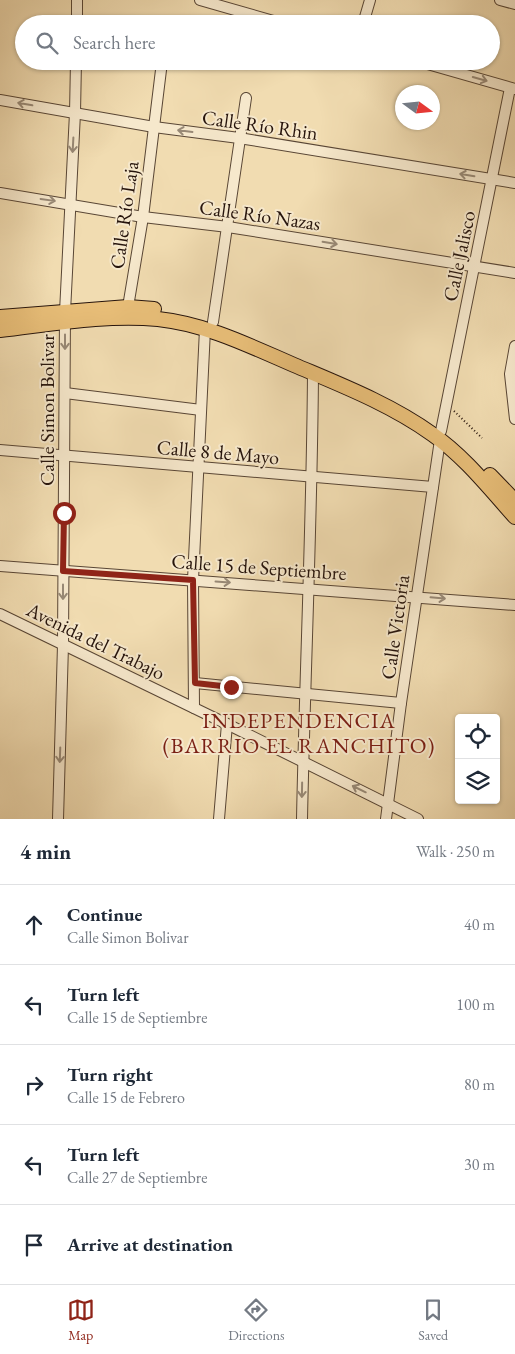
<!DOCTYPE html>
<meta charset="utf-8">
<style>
:root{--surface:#fff;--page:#f6f6f7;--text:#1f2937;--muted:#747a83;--line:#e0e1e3;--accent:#8f2418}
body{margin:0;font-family:"EB Garamond",serif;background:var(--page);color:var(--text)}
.controls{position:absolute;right:15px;bottom:15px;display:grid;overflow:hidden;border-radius:5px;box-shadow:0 1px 4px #0004}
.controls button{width:45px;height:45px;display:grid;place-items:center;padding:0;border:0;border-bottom:1px solid var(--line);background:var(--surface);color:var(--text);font:25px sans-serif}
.compass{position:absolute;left:395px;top:85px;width:45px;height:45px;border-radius:50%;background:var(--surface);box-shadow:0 1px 4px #0004;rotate:105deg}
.stop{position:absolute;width:15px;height:15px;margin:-11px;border:4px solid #8f2418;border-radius:50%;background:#fff}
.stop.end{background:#8f2418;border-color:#fff;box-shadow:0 1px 5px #0008}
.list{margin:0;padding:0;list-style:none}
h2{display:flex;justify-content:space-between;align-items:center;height:65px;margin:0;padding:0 20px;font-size:21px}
h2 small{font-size:16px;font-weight:400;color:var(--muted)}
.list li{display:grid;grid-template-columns:32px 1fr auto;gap:15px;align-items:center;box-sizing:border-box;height:80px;padding:0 20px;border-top:1px solid var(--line)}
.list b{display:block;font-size:19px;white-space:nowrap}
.list p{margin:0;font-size:16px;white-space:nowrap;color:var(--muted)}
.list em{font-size:16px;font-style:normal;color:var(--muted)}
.icon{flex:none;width:28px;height:28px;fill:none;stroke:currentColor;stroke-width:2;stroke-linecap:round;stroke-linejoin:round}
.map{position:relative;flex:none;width:515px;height:819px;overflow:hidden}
.search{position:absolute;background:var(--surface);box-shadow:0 1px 4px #0004;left:15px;right:15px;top:15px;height:55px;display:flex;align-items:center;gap:12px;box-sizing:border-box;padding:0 18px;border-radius:28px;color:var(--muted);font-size:19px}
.sheet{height:465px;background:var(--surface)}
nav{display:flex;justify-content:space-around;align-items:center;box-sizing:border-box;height:70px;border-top:1px solid var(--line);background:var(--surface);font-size:14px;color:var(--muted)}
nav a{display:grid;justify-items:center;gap:2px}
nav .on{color:var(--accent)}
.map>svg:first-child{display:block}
</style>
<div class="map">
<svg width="515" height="819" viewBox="0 0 515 819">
<rect width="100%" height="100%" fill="#f1dcb1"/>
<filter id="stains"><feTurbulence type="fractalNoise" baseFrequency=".004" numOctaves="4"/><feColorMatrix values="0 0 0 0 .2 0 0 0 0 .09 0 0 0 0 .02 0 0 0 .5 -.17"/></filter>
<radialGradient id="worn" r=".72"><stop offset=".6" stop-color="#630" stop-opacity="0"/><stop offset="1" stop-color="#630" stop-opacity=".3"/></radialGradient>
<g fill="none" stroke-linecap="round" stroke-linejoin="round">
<defs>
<g id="minor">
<path d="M200,0l84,24"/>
<path d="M500,0l15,4"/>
<path d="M77,24v-24"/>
<path d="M363,24l7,-24"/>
<path d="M417,61l98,28"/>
<path d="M0,100l154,27 85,11 276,45"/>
<path d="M0,193l143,24 85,10 287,46"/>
<path d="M128,307l15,-90 18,-147"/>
<path d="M213,322l33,-224"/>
<path d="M515,346l-5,28 5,45"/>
<path d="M65,393l136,17"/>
<path d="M441,431l69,-343"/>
<path d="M0,450l433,37"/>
<path d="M0,566l515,39"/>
<path d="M0,614l227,110 191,95"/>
<path d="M195,683l206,20"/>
<path d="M194,708l-1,-128 12,-251"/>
<path d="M58,819l5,-174 2,-333 10,-199 1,-52"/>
<path d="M219,819l8,-95"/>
<path d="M302,819c3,-149 10,-297 11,-446"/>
<path d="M386,819l15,-116 39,-263"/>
</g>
<g id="major">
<path d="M0,317l128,-10 26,2"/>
<path d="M0,330c52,-6 106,-16 158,-11 48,5 92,27 136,46 47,20 96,39 138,69 32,22 57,54 83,83"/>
<path d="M490,475l25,26"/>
</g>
</defs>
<use href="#minor" stroke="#594635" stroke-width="12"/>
<use href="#major" stroke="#26140c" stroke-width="16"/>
<path stroke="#26140c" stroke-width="2" stroke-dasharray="1 2.5" stroke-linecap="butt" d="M454,411l28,27"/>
<use href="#minor" stroke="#f6e8cc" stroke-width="10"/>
<use href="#major" stroke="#e8be78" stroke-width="14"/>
</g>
<defs><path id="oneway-shaft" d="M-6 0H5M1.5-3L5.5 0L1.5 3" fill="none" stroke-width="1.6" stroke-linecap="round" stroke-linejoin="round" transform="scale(1.25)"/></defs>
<g stroke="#988976">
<use href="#oneway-shaft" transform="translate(480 79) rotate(16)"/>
<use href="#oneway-shaft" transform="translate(25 104) rotate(-170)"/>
<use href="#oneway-shaft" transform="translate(185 131) rotate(-173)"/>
<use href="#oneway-shaft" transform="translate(73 145) rotate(93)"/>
<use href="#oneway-shaft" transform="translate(467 175) rotate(-171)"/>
<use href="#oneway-shaft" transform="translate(48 200) rotate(8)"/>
<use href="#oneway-shaft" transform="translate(330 243) rotate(9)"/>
<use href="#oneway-shaft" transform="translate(65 342) rotate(90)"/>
<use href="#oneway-shaft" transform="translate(223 582) rotate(4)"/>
<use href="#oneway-shaft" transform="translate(63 592) rotate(90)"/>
<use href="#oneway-shaft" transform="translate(438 598) rotate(5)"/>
<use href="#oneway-shaft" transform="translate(60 755) rotate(92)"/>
<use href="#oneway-shaft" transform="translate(359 789) rotate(-154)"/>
<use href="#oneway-shaft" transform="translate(302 790) rotate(91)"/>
</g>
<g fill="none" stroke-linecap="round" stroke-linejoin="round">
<path stroke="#8f2418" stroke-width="6" d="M64,513l-1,58 130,9 2,103 36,4"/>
</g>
<g text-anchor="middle" stroke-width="4" stroke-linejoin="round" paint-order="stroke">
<g font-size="20" fill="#26140c" stroke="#f6e8cc">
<text transform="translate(260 125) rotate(8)" y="7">Calle Río Rhin</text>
<text transform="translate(124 215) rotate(-82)" y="7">Calle Río Laja</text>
<text transform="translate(260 215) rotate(8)" y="7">Calle Río Nazas</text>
<text transform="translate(459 256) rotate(-78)" y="7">Calle Jalisco</text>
<text transform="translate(47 410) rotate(-90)" y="7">Calle Simon Bolivar</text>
<text transform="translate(218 452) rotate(5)" y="7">Calle 8 de Mayo</text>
<text transform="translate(259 567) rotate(4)" y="7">Calle 15 de Septiembre</text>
<text transform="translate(395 627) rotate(-82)" y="7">Calle Victoria</text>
<text transform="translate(96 641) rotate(26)" y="7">Avenida del Trabajo</text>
</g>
<g font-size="22" letter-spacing="1" fill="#7a1f14" stroke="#f6e8cc">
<text x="299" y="728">INDEPENDENCIA<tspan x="299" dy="25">(BARRIO EL RANCHITO)</tspan></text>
</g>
</g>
<rect width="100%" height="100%" filter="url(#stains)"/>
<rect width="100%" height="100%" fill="url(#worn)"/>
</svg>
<div class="controls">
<button><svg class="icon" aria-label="locate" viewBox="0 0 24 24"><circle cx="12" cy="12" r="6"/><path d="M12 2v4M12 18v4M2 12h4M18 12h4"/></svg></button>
<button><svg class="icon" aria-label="layers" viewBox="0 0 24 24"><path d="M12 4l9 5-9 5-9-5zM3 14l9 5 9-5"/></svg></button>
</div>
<svg class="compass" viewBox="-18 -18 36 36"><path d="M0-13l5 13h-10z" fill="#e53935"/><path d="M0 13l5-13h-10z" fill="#747a83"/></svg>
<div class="stop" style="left:64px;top:513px"></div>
<div class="stop end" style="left:231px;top:687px"></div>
<div class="search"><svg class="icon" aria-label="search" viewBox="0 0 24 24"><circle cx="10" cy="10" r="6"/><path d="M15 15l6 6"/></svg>Search here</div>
</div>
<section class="sheet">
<h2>4 min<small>Walk · 250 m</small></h2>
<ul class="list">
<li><svg class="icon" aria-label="ahead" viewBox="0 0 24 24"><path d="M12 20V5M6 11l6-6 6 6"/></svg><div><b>Continue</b><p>Calle Simon Bolivar</p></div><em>40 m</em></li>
<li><svg class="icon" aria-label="left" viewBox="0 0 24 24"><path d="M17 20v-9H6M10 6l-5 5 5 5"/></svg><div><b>Turn left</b><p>Calle 15 de Septiembre</p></div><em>100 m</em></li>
<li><svg class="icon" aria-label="right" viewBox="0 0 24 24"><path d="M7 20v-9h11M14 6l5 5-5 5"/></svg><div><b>Turn right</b><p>Calle 15 de Febrero</p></div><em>80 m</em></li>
<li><svg class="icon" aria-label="left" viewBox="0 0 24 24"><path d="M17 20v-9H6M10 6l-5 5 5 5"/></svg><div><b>Turn left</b><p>Calle 27 de Septiembre</p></div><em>30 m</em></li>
<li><svg class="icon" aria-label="arrive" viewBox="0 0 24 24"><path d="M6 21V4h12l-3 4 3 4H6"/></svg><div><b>Arrive at destination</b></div></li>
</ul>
</section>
<nav>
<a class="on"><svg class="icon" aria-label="map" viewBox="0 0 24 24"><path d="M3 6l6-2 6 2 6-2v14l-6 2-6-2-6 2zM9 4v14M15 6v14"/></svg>Map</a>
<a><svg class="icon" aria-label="directions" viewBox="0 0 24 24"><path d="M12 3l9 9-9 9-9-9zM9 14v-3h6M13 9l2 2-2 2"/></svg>Directions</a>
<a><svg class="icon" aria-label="saved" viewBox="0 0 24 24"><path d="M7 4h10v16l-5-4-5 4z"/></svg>Saved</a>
</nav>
